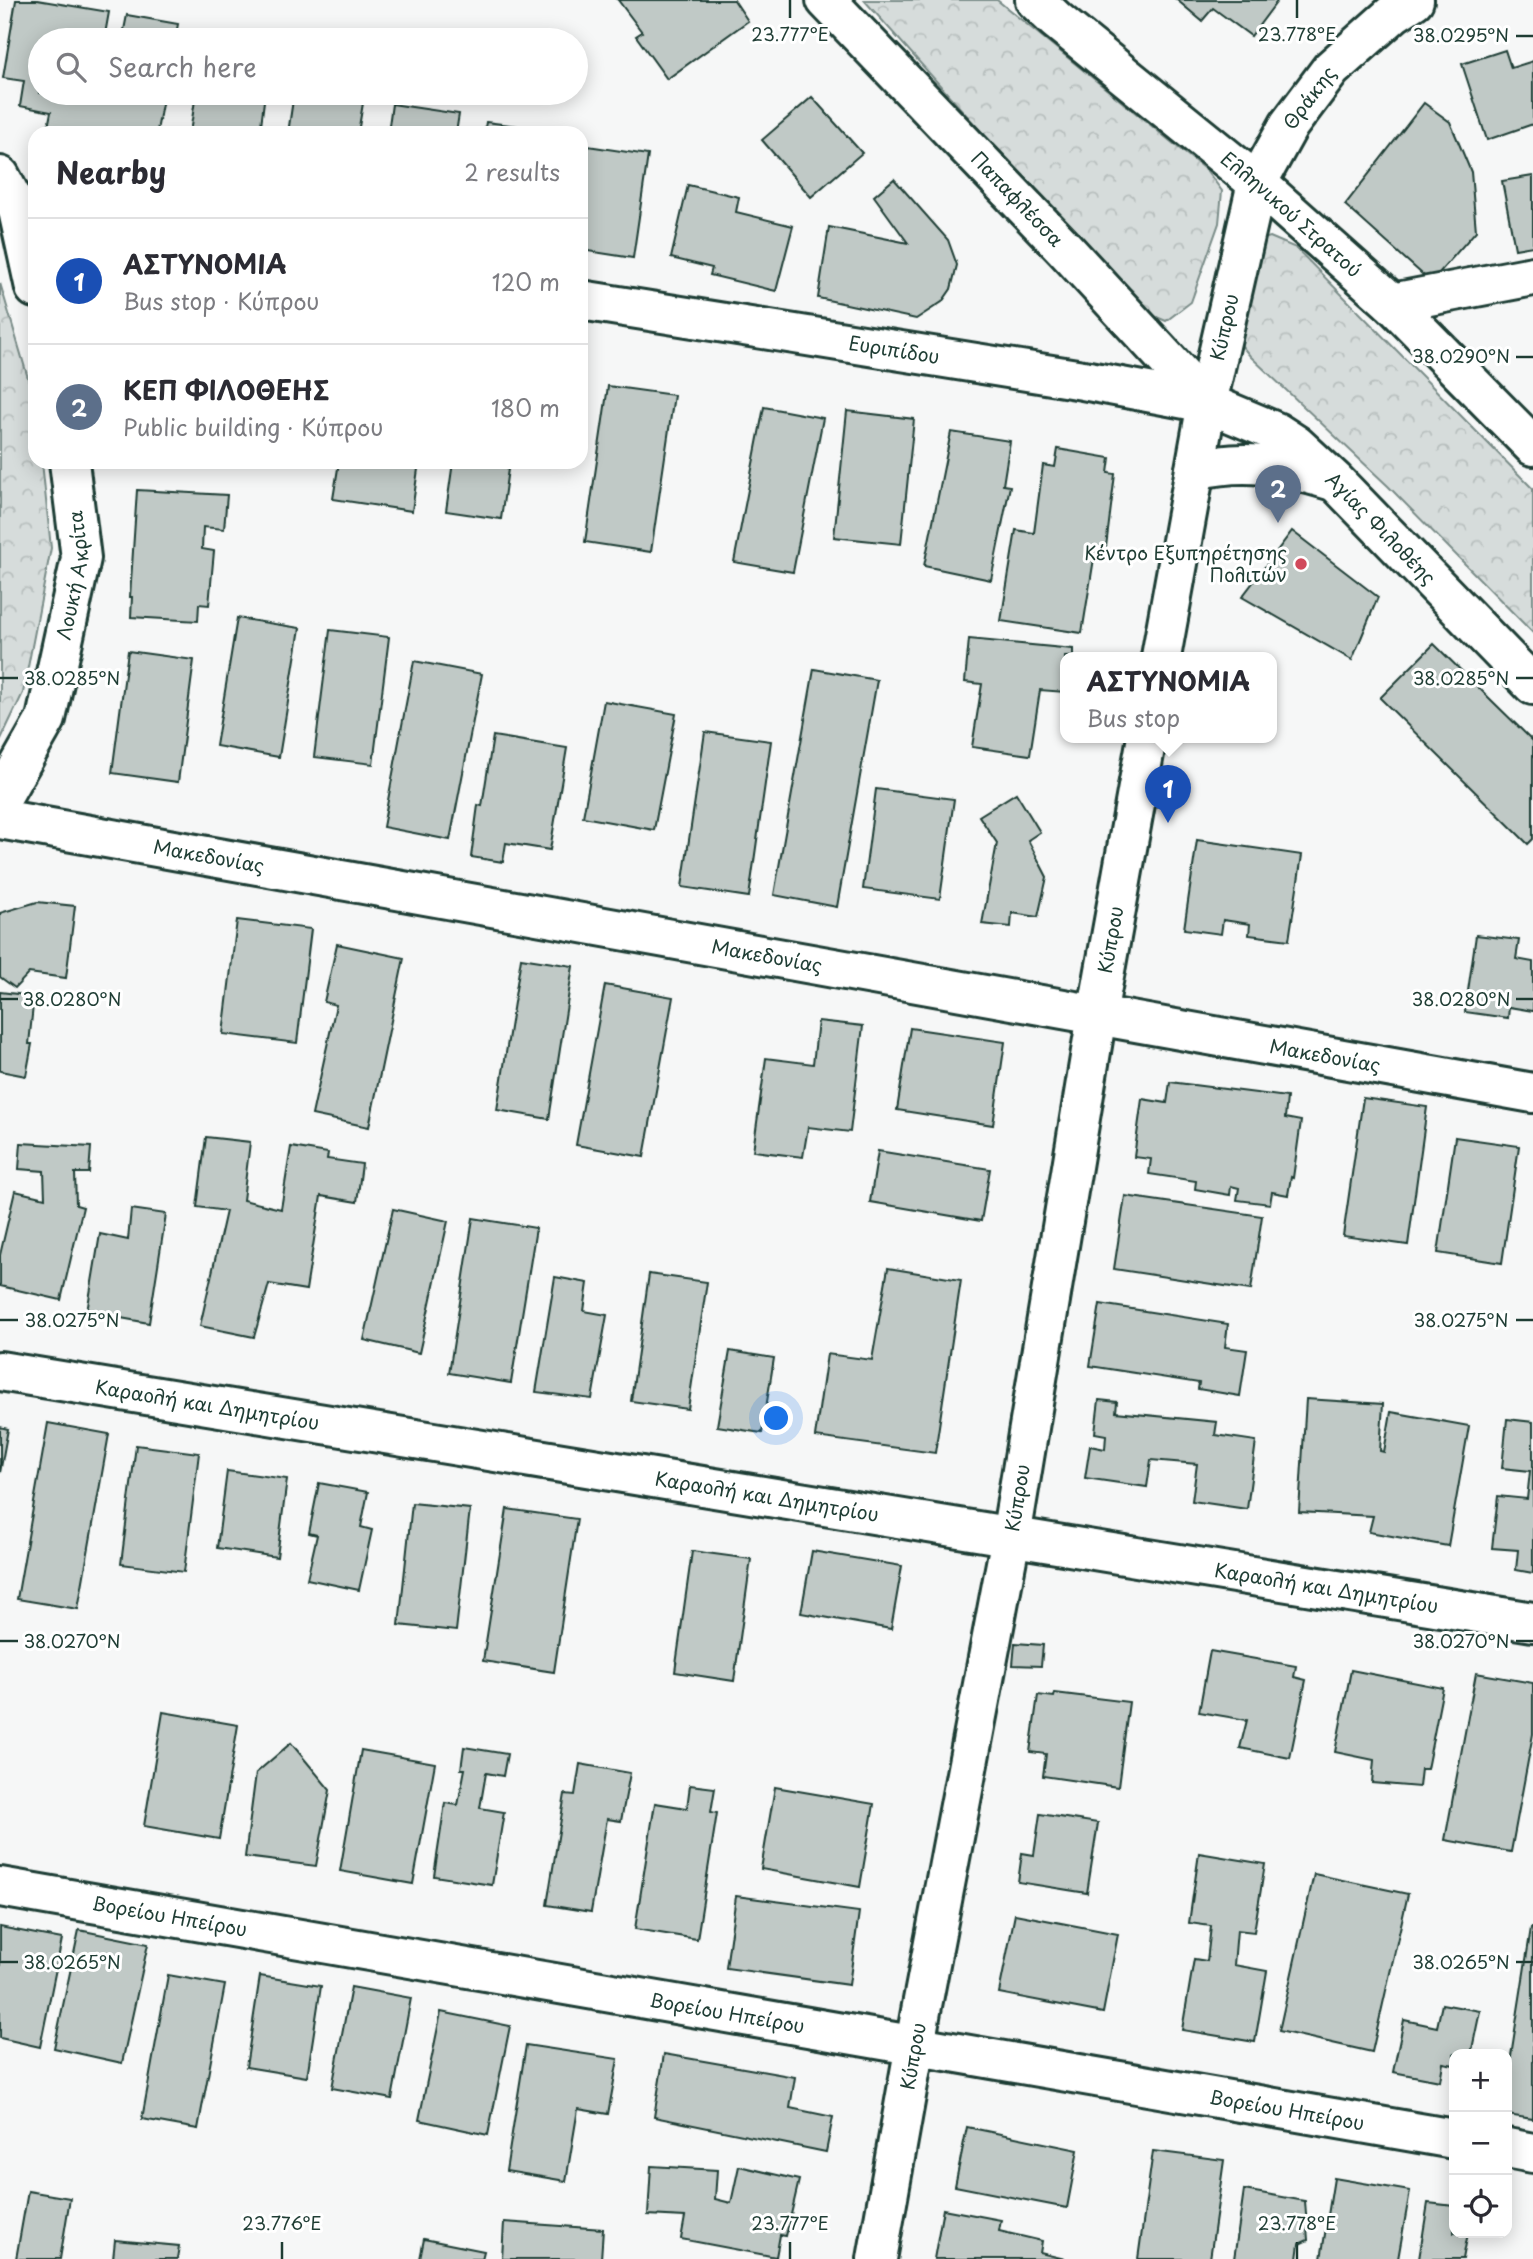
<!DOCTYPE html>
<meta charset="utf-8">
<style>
:root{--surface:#fff;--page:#f7f7f7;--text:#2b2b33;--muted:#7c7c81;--line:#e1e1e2;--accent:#0f766e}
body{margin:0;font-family:"Playpen Sans",sans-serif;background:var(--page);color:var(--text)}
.controls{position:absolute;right:21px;bottom:21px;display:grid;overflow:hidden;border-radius:14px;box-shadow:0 4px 18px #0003}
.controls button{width:63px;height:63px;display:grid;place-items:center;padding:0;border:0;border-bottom:2px solid var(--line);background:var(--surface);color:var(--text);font:35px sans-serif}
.you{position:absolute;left:777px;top:1419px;width:24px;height:24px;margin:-18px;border:5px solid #fff;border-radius:50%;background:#1a73e8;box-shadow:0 0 0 10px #1a73e833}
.badge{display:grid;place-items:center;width:46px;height:46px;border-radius:50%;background:var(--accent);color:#fff;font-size:23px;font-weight:700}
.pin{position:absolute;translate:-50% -58px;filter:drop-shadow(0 2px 4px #0008)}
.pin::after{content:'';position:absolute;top:37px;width:24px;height:21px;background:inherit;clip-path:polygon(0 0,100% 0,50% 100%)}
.popup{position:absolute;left:1060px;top:652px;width:217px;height:91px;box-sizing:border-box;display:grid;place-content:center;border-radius:14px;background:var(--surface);filter:drop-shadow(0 2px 5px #0005);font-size:23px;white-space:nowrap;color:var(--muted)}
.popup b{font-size:26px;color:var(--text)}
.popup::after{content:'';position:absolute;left:50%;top:100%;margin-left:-14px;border:14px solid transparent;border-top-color:var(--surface)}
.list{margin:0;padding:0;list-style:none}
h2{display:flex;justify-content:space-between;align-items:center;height:91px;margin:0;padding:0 28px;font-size:30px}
h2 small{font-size:23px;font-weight:400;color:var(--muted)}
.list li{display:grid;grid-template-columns:46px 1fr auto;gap:21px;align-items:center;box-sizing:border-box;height:126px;padding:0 28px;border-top:2px solid var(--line)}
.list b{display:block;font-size:26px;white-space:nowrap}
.list p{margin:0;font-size:23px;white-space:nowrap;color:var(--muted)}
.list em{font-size:23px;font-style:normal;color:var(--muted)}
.icon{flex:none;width:38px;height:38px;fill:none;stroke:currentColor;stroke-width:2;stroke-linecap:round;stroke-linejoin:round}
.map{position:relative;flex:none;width:1533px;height:2259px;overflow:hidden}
.search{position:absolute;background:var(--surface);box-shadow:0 4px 18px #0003;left:28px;top:28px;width:560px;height:77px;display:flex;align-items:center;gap:18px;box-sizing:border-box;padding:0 24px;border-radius:38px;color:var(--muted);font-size:26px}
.panel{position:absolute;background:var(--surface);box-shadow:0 4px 18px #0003;left:28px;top:126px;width:560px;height:343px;border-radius:21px}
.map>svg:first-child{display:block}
</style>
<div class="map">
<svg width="1533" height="2259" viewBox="0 0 1533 2259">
<defs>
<pattern id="forest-crowns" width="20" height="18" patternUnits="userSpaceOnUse" patternTransform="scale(1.75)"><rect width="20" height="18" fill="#d6dcdb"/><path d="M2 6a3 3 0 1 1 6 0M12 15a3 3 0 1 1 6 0" fill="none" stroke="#b7bebd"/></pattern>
</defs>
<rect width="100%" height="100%" fill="#f6f7f7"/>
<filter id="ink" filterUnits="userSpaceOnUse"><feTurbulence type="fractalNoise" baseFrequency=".0143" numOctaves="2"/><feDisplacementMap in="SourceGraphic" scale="14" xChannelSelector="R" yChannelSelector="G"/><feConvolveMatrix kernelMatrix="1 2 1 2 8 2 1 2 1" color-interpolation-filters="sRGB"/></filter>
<g filter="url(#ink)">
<g fill="url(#forest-crowns)" stroke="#7a8c88" stroke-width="2">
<path d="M864,0h133l210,171 15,20 -3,32 -28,79 -25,19 -26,-11z"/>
<path d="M1270,237l26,11 237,241v144l-145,-147 -138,-130 -18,-22 22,-92z"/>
<path d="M0,283l35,119v60h7l9,86 -28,145 -23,48z"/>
</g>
<g fill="#c0c9c6" stroke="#1f3d34" stroke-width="2">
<path d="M16,0h21l72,12 -5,28h-64v53h124l-7,38 -73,2 -36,-6 3,-15 -31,-6 4,-25 -21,-3z"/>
<path d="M618,0h116l14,21 -81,58 -31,-43 6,-4z"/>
<path d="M1177,0h101l-27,36 -38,-28 -11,13z"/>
<path d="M127,15l51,9 -3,16h-53z"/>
<path d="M204,33l51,7h-52z"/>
<path d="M1505,50l6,18 22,-7v63l-46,16 -25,-76z"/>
<path d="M196,93h69l-5,40h-70z"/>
<path d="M294,93h47l23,4 -6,36h-70z"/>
<path d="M812,97l50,56 -51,44 -49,-57z"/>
<path d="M1424,103l26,19 21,50 5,59 -45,51 -86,-77z"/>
<path d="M392,104l67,10 -3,19h-68z"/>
<path d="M486,122l72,9v2h-74z"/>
<path d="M581,145l67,10 -15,103 -52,-8z"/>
<path d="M1533,176v70l-18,3 -13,-68z"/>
<path d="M894,179l54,61 9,25 -6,24 -9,13 -26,17 -98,-21 11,-71 79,16 -34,-47z"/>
<path d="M688,185l51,12 -3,15 57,14 -17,65 -66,-16 2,-7 -41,-10z"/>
<path d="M608,386l66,9 -23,157 -66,-10z"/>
<path d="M764,407l59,11 -30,154 -59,-10z"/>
<path d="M847,411l67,8 -13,125 -67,-7z"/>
<path d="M951,432l59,9 -7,44 7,1 -19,94 -67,-14z"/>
<path d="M1058,449l52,9 -2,15 7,1 -9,73 -10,-1 -14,87 -81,-12 15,-91 18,3 9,-68 12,2z"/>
<path d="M339,462h80l-7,49 -79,-12z"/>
<path d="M453,462h56l-8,57 -55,-8z"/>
<path d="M137,490l90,5 -3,34 -21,-2 -1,22 12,2 -5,54 -10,-1 -1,17 -67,-4 1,-20h-2z"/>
<path d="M1292,531l86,66 -26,63 -110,-63z"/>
<path d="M237,618l63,10 -21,129 -63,-11z"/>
<path d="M330,630l59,7 -16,127 -59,-7z"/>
<path d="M969,639l104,10v8h-8v35l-25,-2 -10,65 -58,-8 10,-63 -17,-2z"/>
<path d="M1434,644l99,97v98l-5,5 -148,-146z"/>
<path d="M128,651l66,9 -16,122 -66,-9z"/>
<path d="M414,661l68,13 -32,166 -67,-13z"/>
<path d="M814,669l63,11 -40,227 -63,-12z"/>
<path d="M604,701l72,13 -22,116 -71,-13z"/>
<path d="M705,732l66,9 -22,156 -67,-10z"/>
<path d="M493,736l74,12 -17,102 -44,-7 -3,19 -32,-5 7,-52 4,1z"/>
<path d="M876,789l78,10 -14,100 -77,-10z"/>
<path d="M1016,793l24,39 -12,8 19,37 -9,40 -26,-4 -1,14 -29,-3 15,-81 -18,-27z"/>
<path d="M1197,840l105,15 -13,85 -40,-5 1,-11 -27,-4 -2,14 -37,-5z"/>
<path d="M37,902l38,4 -9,72 -37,-5 -14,15 -15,-11v-64z"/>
<path d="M237,920l74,9 -14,114 -74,-9z"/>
<path d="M1476,935l43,5 -3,19 17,3v49l-24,-4 -1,11 -43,-6z"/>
<path d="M337,944l67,14 -35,169 -57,-12 24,-110 -12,-3z"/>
<path d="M521,958l52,8 -24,153 -52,-9z"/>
<path d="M605,985l68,12 -29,160 -68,-12z"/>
<path d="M0,992l34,4 -5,48h3l-6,32 -26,-5z"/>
<path d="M818,1021l45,5 -13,106 -42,-5 -5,30 -50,-6 13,-93 47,6z"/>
<path d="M910,1028l95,14 -12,83 -96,-15z"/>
<path d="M1170,1082l117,15 -2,21 16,3 -8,57 -2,-1 -3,18 -16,-3 -2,12 -33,-4 2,-12 -8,-2 -1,9 -35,-6 1,-8 -47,-7 2,-15 -17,-2 8,-58 25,4z"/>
<path d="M1363,1098l64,9 -19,138 -65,-9z"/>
<path d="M206,1137l44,5 -7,58 38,9 10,-62 37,6 -1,6 35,5 -5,38 -36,-6 -15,94 -37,-6 -15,53 -54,-11 26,-115 -29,-4z"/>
<path d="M1455,1137l64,9 -17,117 -64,-10z"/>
<path d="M21,1143l70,4 -2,26h-14l1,32 7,2 -22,93 -61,-14v-31l15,-64 30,7 -1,-27 -25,-2z"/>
<path d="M878,1151l112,18 -9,52 -111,-19z"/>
<path d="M1125,1196l137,20 -11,74 -137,-21z"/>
<path d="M131,1209l35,5 -17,109 -62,-11 13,-78 28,6z"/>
<path d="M393,1209l55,12 -29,132 -55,-13z"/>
<path d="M473,1218l63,10 -25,155 -62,-10z"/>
<path d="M888,1268l73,12 -26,173 -120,-16 12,-83 45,6z"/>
<path d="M649,1274l58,8 -19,127 -57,-8z"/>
<path d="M555,1277l33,6 -4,28 23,4 -15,84 -56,-7z"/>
<path d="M1100,1304l128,20 -3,23 22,3 -7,46 -42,-7 1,-6 -109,-17z"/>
<path d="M730,1351l44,7 -12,75 -45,-7z"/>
<path d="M1306,1399l77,5 -3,47 4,1 7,-40 78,14 -21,120 -79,-14 4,-16 -74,-4z"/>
<path d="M1099,1400l18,2 -1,10 101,10 -2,13 41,6 -9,68 -55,-8 5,-37 -46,-4 -4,27 -62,-9 5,-32 15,3 1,-14 -11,-2z"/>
<path d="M1507,1419l26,3v151l-17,-3 2,-20 -26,-2 6,-52 29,3 3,-28 -28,-3z"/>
<path d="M48,1423l61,11 -31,175 -61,-10z"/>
<path d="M0,1427l8,2 -8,44z"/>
<path d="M136,1445l63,8 -15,119 -63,-8z"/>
<path d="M227,1471l60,8 -10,78 -60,-9z"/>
<path d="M319,1483l49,9 -7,35 11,3 -13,60 -52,-11 10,-44 -8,-2z"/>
<path d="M412,1503l58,6 -14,122 -57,-6z"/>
<path d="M507,1509l70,10 -23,153 -71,-11z"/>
<path d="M692,1551l59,8 -17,122 -59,-9z"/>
<path d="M812,1551l90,15 -11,63 -90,-16z"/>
<path d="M1015,1643l28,2 -2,21 -28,-1z"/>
<path d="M1210,1651l86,15 -2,11 12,3 -16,78 -50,-10 7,-28 -48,-8z"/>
<path d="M1351,1670l92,18 -16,81h-6l-2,18 -47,-4 2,-23 -39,-8z"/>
<path d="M1476,1673l57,10v51l-22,118 -66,-12z"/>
<path d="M1055,1693l74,9 -11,85 -75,-11 3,-22 -16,-2 8,-57 16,2z"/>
<path d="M163,1712l75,13 -19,114 -75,-13z"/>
<path d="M291,1743l39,47 -14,76 -71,-9 11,-84z"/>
<path d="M464,1747l43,7 -4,22 -17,-3 -6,35 24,4 -12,73 -58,-9 11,-73 13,2 7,-36h-4z"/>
<path d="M361,1750l74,13 -22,121 -73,-13z"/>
<path d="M580,1764l50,9 -9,48 -14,-2 -16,93 -44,-7 18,-111 10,1z"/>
<path d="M690,1785l25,3 -4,24 6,1 -20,126 -62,-10 20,-126 32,5z"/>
<path d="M775,1787l99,17 -14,83 -99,-18z"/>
<path d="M1040,1814l58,9 -11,70 -69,-11 4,-29 12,2z"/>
<path d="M1199,1853l66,11 -11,68 -17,-2 -3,35 33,6 -12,71 -73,-12 12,-71 13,2 4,-35 -22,-3z"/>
<path d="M1314,1874l94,20 -36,158 -93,-21z"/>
<path d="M736,1896l123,16 -10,73 -123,-17z"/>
<path d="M1015,1914l103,20 -15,79 -104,-20z"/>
<path d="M0,1927l62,12 -22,108 -40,-9z"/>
<path d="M1531,1928h2v191l-26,-4v-34z"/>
<path d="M79,1930l69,14 -26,119 -68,-15z"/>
<path d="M168,1975l57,10 -27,144 -56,-10z"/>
<path d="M260,1976l61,10 -14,91 -61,-10z"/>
<path d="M351,1987l60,11 -19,101 -60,-11z"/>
<path d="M1442,2004l38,7 -9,43h-17v11l-11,-2 -3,18 -47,-9 11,-52 33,7z"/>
<path d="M441,2012l69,14 -22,109 -69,-15z"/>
<path d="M526,2045l92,14 -10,55 -30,-5 -12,72 -60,-10z"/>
<path d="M664,2054l131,23 -5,31 43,9 -7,35 -172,-35z"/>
<path d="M967,2127l111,23 -11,58 -112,-22z"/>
<path d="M1153,2151l71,9 -14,99h-72z"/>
<path d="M651,2166l66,4 -2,29 16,4 8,-37 60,14 -13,56 -6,-1 -4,22 -95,-18 4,-22 -37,-2z"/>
<path d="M1334,2178l76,13 -12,68h-77z"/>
<path d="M1244,2190l61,11 3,39 -9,4 -2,15h-63z"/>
<path d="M28,2191l42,7 -10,61h-44z"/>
<path d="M1428,2203l26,3v27h14l-5,26h-44z"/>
<path d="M943,2209l58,11 -2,11 43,10 -2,12 25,6h-131z"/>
<path d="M504,2222l99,7 -2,30h-99z"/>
<path d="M424,2239l60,12 -2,8h-62z"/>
<path d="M115,2240l64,6 -2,13h-64z"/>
</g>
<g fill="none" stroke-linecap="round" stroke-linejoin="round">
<defs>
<g id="minor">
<path id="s1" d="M826,0l239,249 142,154"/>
<path id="s2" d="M1035,0l21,20 201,163 135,120 141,143"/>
<path d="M0,176l18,34 17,78"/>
<path id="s3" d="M581,300l502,80 124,23 69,29 20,13 39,36 198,204"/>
<path d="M1392,303l141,-27"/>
<path d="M1195,470c50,-12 86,-5 135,10"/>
<path id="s4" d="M1161,657l46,-254 50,-220 32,-58 42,-56 63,-56 20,-13"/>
<path id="s5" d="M0,800l46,-81 35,-161 -12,-96"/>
<path id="s6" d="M0,819l1533,274"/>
<path id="s7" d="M0,1371l1533,251"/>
<path id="s8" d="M0,1887l1454,252"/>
<path d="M1507,2148l26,5"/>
<path id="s9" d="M877,2259l44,-248 90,-474 86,-522 50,-278"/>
</g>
</defs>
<use href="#minor" stroke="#1f3d34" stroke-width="44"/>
<use href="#minor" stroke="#fff" stroke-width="38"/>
</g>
</g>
<path fill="none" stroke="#1f3d34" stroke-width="2.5" d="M790,0v18M1297,0v18M1516,36h17M1516,357h17M0,678h18M1516,678h17M0,999h18M1516,999h17M0,1320h18M1516,1320h17M0,1641h18M1516,1641h17M0,1962h18M1516,1962h17M282,2242v17M790,2242v17M1297,2242v17"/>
<circle fill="#d1495b" stroke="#fff" stroke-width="2.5" cx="1301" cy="564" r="7"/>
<g text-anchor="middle" stroke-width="6" stroke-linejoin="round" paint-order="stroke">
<g font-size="19" fill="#1f3d34" stroke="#fff">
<text dy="7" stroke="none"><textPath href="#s4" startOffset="584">Θράκης</textPath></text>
<text dy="7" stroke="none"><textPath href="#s1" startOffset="276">Παπαφλέσσα</textPath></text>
<text dy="7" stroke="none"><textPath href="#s2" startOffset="334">Ελληνικού Στρατού</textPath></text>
<text dy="7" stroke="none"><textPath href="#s4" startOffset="336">Κύπρου</textPath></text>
<text dy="7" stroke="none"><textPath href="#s3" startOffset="317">Ευριπίδου</textPath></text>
<text dy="7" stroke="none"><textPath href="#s3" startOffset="852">Αγίας Φιλοθέης</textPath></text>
<text dy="7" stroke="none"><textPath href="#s5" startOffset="240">Λουκή Ακρίτα</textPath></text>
<text dy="7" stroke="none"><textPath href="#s6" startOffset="212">Μακεδονίας</textPath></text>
<text dy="7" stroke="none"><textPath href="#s9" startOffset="1340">Κύπρου</textPath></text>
<text dy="7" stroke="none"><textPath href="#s6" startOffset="779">Μακεδονίας</textPath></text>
<text dy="7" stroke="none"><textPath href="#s6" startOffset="1346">Μακεδονίας</textPath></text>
<text dy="7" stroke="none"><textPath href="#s7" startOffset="210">Καραολή και Δημητρίου</textPath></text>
<text dy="7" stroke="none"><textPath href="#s7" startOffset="777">Καραολή και Δημητρίου</textPath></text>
<text dy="7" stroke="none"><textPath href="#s9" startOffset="774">Κύπρου</textPath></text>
<text dy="7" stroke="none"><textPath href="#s7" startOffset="1344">Καραολή και Δημητρίου</textPath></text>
<text dy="7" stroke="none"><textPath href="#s8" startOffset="172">Βορείου Ηπείρου</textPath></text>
<text dy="7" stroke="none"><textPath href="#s8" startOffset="738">Βορείου Ηπείρου</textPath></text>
<text dy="7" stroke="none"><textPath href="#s9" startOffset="206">Κύπρου</textPath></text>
<text dy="7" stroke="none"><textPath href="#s8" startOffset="1306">Βορείου Ηπείρου</textPath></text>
</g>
<g font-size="19" fill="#1f3d34" stroke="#fff" text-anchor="end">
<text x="1287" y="560">Κέντρο Εξυπηρέτησης<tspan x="1287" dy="22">Πολιτών</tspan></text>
</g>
</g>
<g font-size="18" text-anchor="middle" fill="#1f3d34" stroke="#fff" stroke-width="6" stroke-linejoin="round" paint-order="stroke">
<text x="790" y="41">23.777°E</text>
<text x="1297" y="41">23.778°E</text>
<text x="1461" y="42">38.0295°N</text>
<text x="1461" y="363">38.0290°N</text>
<text x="72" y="685">38.0285°N</text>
<text x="1461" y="685">38.0285°N</text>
<text x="72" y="1006">38.0280°N</text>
<text x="1461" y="1006">38.0280°N</text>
<text x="72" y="1327">38.0275°N</text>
<text x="1461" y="1327">38.0275°N</text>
<text x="72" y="1648">38.0270°N</text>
<text x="1461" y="1648">38.0270°N</text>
<text x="72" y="1969">38.0265°N</text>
<text x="1461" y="1969">38.0265°N</text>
<text x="282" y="2230">23.776°E</text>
<text x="790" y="2230">23.777°E</text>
<text x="1297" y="2230">23.778°E</text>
</g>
</svg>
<div class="controls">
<button>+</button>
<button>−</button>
<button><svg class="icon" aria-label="locate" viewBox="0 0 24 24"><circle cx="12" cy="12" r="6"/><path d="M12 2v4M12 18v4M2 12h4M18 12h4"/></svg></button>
</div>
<div class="you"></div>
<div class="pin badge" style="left:1168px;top:823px;background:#1a4fb4">1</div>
<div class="popup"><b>ΑΣΤΥΝΟΜΙΑ</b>Bus stop</div>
<div class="pin badge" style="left:1278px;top:523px;background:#5c6f8a">2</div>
<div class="search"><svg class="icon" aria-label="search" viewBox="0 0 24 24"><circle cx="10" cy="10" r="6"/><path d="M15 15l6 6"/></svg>Search here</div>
<section class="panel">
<h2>Nearby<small>2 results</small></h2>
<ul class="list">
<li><span class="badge" style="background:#1a4fb4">1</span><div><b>ΑΣΤΥΝΟΜΙΑ</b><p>Bus stop · Κύπρου</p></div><em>120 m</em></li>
<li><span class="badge" style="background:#5c6f8a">2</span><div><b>ΚΕΠ ΦΙΛΟΘΕΗΣ</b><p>Public building · Κύπρου</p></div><em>180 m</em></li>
</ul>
</section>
</div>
